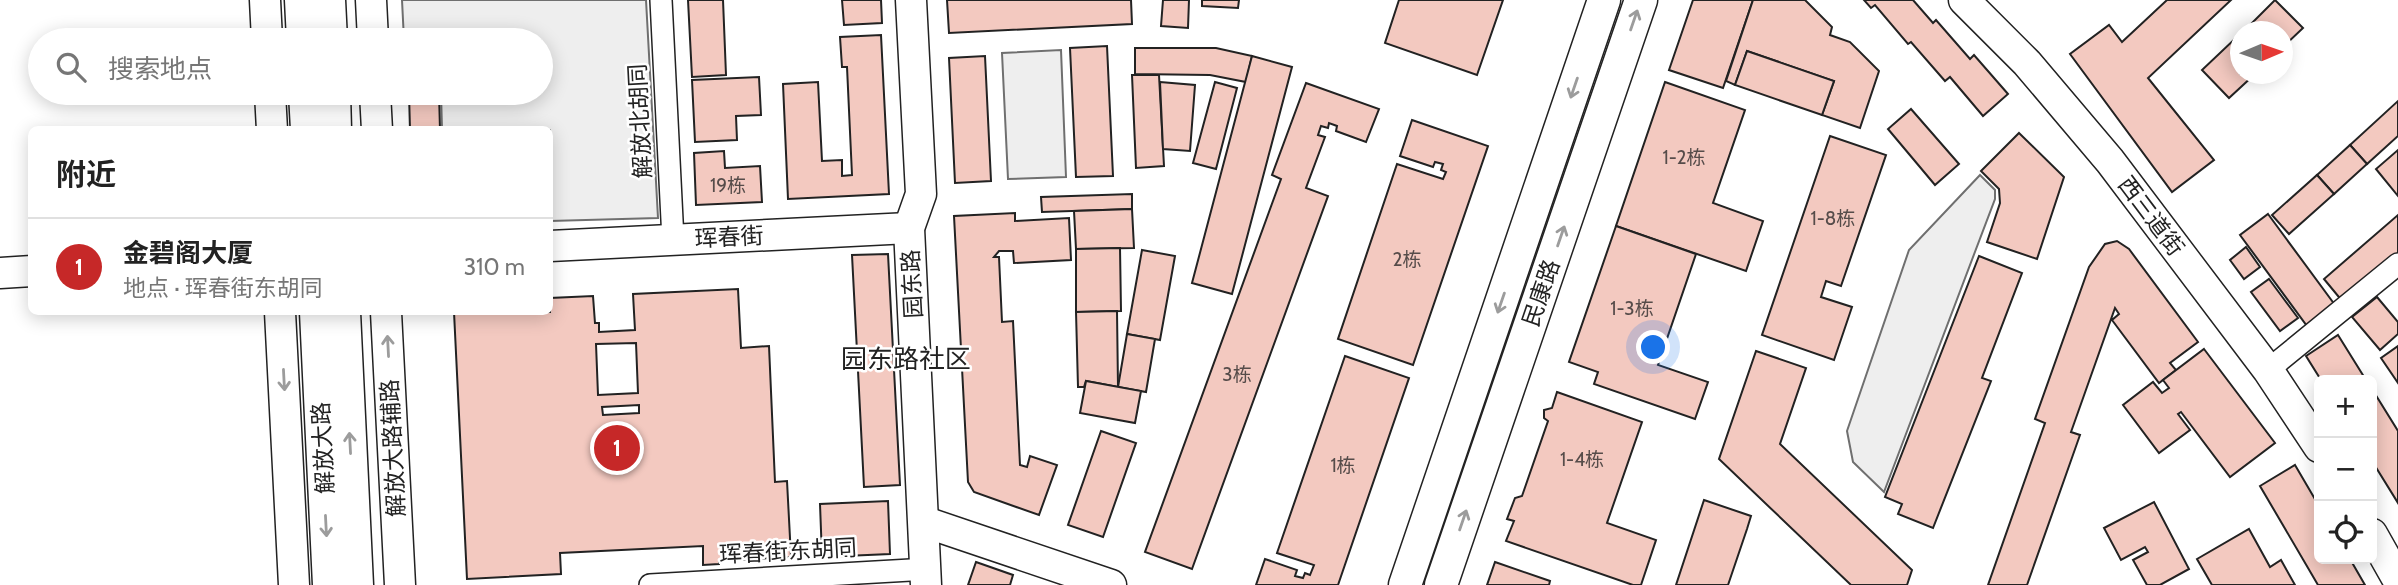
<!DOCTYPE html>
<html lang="zh">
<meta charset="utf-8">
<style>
:root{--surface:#fff;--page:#f6f6f6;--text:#222;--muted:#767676;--line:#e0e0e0;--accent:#c62828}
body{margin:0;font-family:Cabin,"Noto Sans SC",sans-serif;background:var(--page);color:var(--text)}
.controls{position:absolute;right:21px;bottom:21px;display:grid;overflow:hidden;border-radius:10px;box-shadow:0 4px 18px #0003}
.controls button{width:63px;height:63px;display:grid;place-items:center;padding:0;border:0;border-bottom:2px solid var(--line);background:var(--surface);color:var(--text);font:35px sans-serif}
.compass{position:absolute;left:2230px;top:21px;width:63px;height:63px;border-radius:50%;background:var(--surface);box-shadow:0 4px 18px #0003;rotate:88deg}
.you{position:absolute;left:1654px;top:348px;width:24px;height:24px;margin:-18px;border:5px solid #fff;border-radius:50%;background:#1a73e8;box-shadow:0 0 0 10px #1a73e833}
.badge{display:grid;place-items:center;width:46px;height:46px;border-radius:50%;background:var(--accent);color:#fff;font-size:23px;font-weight:700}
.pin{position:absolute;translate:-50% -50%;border:4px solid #fff;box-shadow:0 2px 7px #0006}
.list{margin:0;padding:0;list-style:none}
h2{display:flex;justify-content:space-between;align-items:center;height:91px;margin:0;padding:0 28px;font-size:30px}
h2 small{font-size:23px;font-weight:400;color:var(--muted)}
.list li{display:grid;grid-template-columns:46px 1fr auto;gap:21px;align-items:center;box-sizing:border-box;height:98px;padding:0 28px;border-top:2px solid var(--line)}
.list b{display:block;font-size:26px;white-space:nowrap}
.list p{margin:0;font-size:23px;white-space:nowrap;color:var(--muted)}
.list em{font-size:23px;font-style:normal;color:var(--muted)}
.icon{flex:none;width:38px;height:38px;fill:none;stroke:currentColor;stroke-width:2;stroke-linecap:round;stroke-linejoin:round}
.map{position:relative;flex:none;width:2398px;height:585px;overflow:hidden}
.search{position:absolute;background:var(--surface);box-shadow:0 4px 18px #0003;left:28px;top:28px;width:525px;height:77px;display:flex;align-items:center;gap:18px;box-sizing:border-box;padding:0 24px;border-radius:38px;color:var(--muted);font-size:26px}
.panel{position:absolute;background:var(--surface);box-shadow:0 4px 18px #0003;left:28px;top:126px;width:525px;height:189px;border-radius:10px}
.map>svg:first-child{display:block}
</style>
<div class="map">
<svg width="2398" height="585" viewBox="0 0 2398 585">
<rect width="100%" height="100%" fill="#fff"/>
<g fill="#eee" stroke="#6f6f6f" stroke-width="2">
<path d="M402,0h244l12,218 -108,3v-91l-108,-1 -1,-36h100v-53h-137z"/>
<path d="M1061,50l5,127 -58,2 -6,-126z"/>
<path d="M1980,175l15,15v9l-111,293 -31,-30 -6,-31 62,-181z"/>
</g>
<g fill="#f3c9c0" stroke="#222" stroke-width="2" fill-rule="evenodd">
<path d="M688,0h35l3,75 -34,2z"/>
<path d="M842,0h39l1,23 -38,2z"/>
<path d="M947,0h184l1,24 -183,9z"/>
<path d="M1163,0h26l-1,28 -27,-2z"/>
<path d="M1202,0h37l-1,8 -36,-2z"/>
<path d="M1399,0h104l-26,75 -92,-32z"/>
<path d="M1693,0h60l-30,88 -54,-18z"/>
<path d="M1753,0h52l27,27 -2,8 20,7 29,29 -19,57 -38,-13 12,-34 -87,-30 -12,34 -9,-4z"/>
<path d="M1864,0h49l20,23 3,-3 34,39 4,-4 34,39 -25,22 -33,-39 -5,4 -34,-39 -3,2 -33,-39 -4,3z"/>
<path d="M2167,0h64l-83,78 66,82 -42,32 -102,-138 39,-29 13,17z"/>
<path d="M2275,0l28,28 -21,20v-16h-39z"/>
<path d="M2240,34v40h15l-26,24 -27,-28z"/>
<path d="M881,35l8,159 -101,5 -5,-115 35,-2 4,79 20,-1v16l10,-1 -5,-108h-5l-2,-30z"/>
<path d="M1107,46l6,130 -37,1 -6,-129z"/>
<path d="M1135,48h81l36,8 -6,26 -36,-7 -75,-1z"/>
<path d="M1747,51l87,30 -12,34 -87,-30z"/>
<path d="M985,56l6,125 -36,2 -6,-125z"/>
<path d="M1252,56l40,11 -60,227 -40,-11z"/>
<path d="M1132,75h27l5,91 -28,2z"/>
<path d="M759,77l2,38 -25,1 1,24 -42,2 -3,-62z"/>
<path d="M1160,82l35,3 -5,66 -27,-2z"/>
<path d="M1215,82l22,6 -21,81 -23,-6z"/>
<path d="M1665,82l80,28 -32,93 50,18 -17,50 -130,-45z"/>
<path d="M1306,83l73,26 -13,33 -30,-11 1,-5 -8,-3 -1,5 -7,-2 -3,9 7,2 -19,51 22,8 -136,373 -47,-17 136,-373 -9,-4z"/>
<path d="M409,93h30l1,37h-30z"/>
<path d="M2398,101v35l-31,28 -17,-19z"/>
<path d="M1911,109l48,55 -24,21 -47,-56z"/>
<path d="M1412,120l76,26 -75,219 -75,-26 59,-175 46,15 3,-7 -5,-2 2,-6 -8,-2 -2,5 -33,-11z"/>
<path d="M2019,133l45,44 -27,82 -50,-17 13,-39 -1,-14 -18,-18z"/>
<path d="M1830,136l56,19 -45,131 -15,-5 -5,16 31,10 -18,53 -72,-25z"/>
<path d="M2350,145l17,19 -33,30 -17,-19z"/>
<path d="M2398,150v46l-22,-27z"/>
<path d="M724,151l1,17 35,-2 2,36 -66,3 -2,-52z"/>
<path d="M2317,175l17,19 -45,40 -17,-19z"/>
<path d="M1132,194v15l-90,3 -1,-15z"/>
<path d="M1132,209l2,39 -58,1 -2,-38z"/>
<path d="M1015,213v8l54,-3 2,42 -57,3 -1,-12h-14l-5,6h5l3,65 11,-1 7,144 7,2 3,-11 27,9 -18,50 -65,-23 -6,-10 -14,-266z"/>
<path d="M2268,214l67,91 -28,21 -67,-91z"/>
<path d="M2398,215v40l-55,47 -19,-23z"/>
<path d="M1616,226l80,28 -38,111 50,17 -13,37 -101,-35 4,-12 -29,-10z"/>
<path d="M2117,241l12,8 69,93 -28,21 6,7 -17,13 -47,-63 7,-6 -4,-6 -44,124 9,3 -53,150h-39l57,-162 -10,-4 54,-152 16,-23z"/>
<path d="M2246,247l14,20 -16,12 -14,-19z"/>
<path d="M1120,248l1,63 -45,1v-63z"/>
<path d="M1142,250l33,6 -15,84 -33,-6z"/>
<path d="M888,254l12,231 -36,2 -12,-232z"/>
<path d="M1979,256l43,17 -40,105 9,3 -58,147 -35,-14 4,-10 -17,-7z"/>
<path d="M2269,279l29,39 -18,13 -29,-39z"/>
<path d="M738,289l3,59 28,-2 6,136 12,-1 4,76 -72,4v3l-16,1v-19l-143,7 1,21 -94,5 -13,-267h96v-14l43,-2 2,27h4v9l36,-2 -2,-36zM636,343l2,50 -40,2 -2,-51zM639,405v8l-36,2 -1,-8z"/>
<path d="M2377,297l21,25v12l-18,16 -28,-33z"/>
<path d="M1117,311l1,76 -32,-6 -2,6h-6l-2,-75z"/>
<path d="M1127,334l28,5 -9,53 -28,-5z"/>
<path d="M2338,335l28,45h-45l-15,-24z"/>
<path d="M2398,346v37l-17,-25z"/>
<path d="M2204,349l71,94 -45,34 -49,-65 -3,2 12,16 -31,23 -36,-48 30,-23 9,11 7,-5 -6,-8z"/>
<path d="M1756,351l50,17 -26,76 132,126 -5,15h-56l-132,-126z"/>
<path d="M1345,356l64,22 -71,207h-82l9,-26 32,11 -2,6 8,2 2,-5 5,2 4,-10 -37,-12z"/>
<path d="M1086,381l55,10 -6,32 -55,-10z"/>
<path d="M2372,389l26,42v72l-26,-42z"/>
<path d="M1557,392l85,30 -35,101 49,17 -15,45h-8l-127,-44 8,-20 -7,-2 8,-21 7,-2 26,-75 -4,-3v-8l8,-2z"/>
<path d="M1101,431l35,12 -33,94 -35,-12z"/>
<path d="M2295,465l24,41v53h31l15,26h-47l-58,-99z"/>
<path d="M1704,500l47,16 -4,13 -19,56h-52z"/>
<path d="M888,501l2,53 -68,3 -2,-53z"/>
<path d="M2154,502l35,67 -29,16h-13l-14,-25 15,-8 -3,-5 -24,13 -17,-32z"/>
<path d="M2249,529l21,38 11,-7 14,25h-83l-15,-26z"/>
<path d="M976,562l37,13 -3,10h-42z"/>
<path d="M1495,562l55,19 -1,4h-62z"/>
</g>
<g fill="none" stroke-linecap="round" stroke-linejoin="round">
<defs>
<g id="street">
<path d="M661,0l12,240"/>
<path d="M2268,370l130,-106"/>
<path d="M650,585l278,-16"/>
</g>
<g id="secondary">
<path d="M265,0l2,40"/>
<path d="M371,0l2,40"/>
<path d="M911,0l10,194 -12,34 17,357"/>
<path d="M1964,0l63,63 83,98 158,209 51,77"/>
<path d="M270,93l2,37"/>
<path d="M375,93l2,37"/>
<path d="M550,246l359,-18"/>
<path d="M0,273l32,-2"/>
<path d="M280,312l14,273"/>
<path d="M386,312l14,273"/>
<path d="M925,522l186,63"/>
<path d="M2372,534l26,46"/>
</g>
<g id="primary">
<path d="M301,0l2,40"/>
<path d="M329,0l2,40"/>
<path d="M305,93l2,37"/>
<path d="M334,93l1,37"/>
<path d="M316,312l13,273"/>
<path d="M344,312l13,273"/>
<path d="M1405,585l199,-585"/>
<path d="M1441,585l200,-585"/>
</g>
</defs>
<use href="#street" stroke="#222" stroke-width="24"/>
<use href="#secondary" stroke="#222" stroke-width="33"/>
<use href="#primary" stroke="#222" stroke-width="35"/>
<use href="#street" stroke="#fff" stroke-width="21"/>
<use href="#secondary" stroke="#fff" stroke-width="30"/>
<use href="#primary" stroke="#fff" stroke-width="32"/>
</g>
<defs><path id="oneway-shaft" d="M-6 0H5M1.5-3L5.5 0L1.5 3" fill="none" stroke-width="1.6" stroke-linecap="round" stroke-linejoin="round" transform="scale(1.75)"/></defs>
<g stroke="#9c9c9c">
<use href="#oneway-shaft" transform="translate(1634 20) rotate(-71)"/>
<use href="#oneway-shaft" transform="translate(1574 88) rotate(109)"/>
<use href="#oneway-shaft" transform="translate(1561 236) rotate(-71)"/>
<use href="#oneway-shaft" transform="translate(1501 303) rotate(109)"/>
<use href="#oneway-shaft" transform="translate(388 346) rotate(-93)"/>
<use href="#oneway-shaft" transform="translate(284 380) rotate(87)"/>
<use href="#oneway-shaft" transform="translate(350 443) rotate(-93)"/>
<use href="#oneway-shaft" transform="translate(1463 520) rotate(-71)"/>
<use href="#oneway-shaft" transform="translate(326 526) rotate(87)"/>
</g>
<g text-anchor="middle" stroke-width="5" stroke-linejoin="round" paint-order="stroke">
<g font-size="19" fill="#564c4a">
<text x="1684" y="164">1-2栋</text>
<text x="728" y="192">19栋</text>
<text x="1833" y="225">1-8栋</text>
<text x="1407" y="266">2栋</text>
<text x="1632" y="315">1-3栋</text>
<text x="1237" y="381">3栋</text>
<text x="1582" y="466">1-4栋</text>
<text x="1343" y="472">1栋</text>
</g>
<g font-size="23" fill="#222" stroke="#fff">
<text transform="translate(640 121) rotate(-93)" y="8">解放北胡同</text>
<text transform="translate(2151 216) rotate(53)" y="8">西三道街</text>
<text transform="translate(729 237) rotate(-3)" y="8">珲春街</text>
<text transform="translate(912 284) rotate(-93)" y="8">园东路</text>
<text transform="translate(1541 293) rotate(-71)" y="8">民康路</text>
<text transform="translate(323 448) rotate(-93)" y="8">解放大路</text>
<text transform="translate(393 448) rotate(-93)" y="8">解放大路辅路</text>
<text transform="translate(788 551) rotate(-3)" y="8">珲春街东胡同</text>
</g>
<g font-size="26" fill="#222" stroke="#fff">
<text x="906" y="368">园东路社区</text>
</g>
</g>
</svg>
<div class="controls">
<button>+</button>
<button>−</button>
<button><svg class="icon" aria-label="locate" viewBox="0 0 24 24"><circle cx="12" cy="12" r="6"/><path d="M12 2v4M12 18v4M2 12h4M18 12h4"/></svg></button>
</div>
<svg class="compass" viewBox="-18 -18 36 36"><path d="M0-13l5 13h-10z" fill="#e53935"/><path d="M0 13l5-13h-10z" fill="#767676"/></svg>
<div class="you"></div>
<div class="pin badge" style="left:617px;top:448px">1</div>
<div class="search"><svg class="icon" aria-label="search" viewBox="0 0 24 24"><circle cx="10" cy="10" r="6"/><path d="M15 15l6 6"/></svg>搜索地点</div>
<section class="panel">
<h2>附近<small></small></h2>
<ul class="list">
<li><span class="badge">1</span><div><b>金碧阁大厦</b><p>地点 · 珲春街东胡同</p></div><em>310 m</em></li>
</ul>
</section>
</div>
